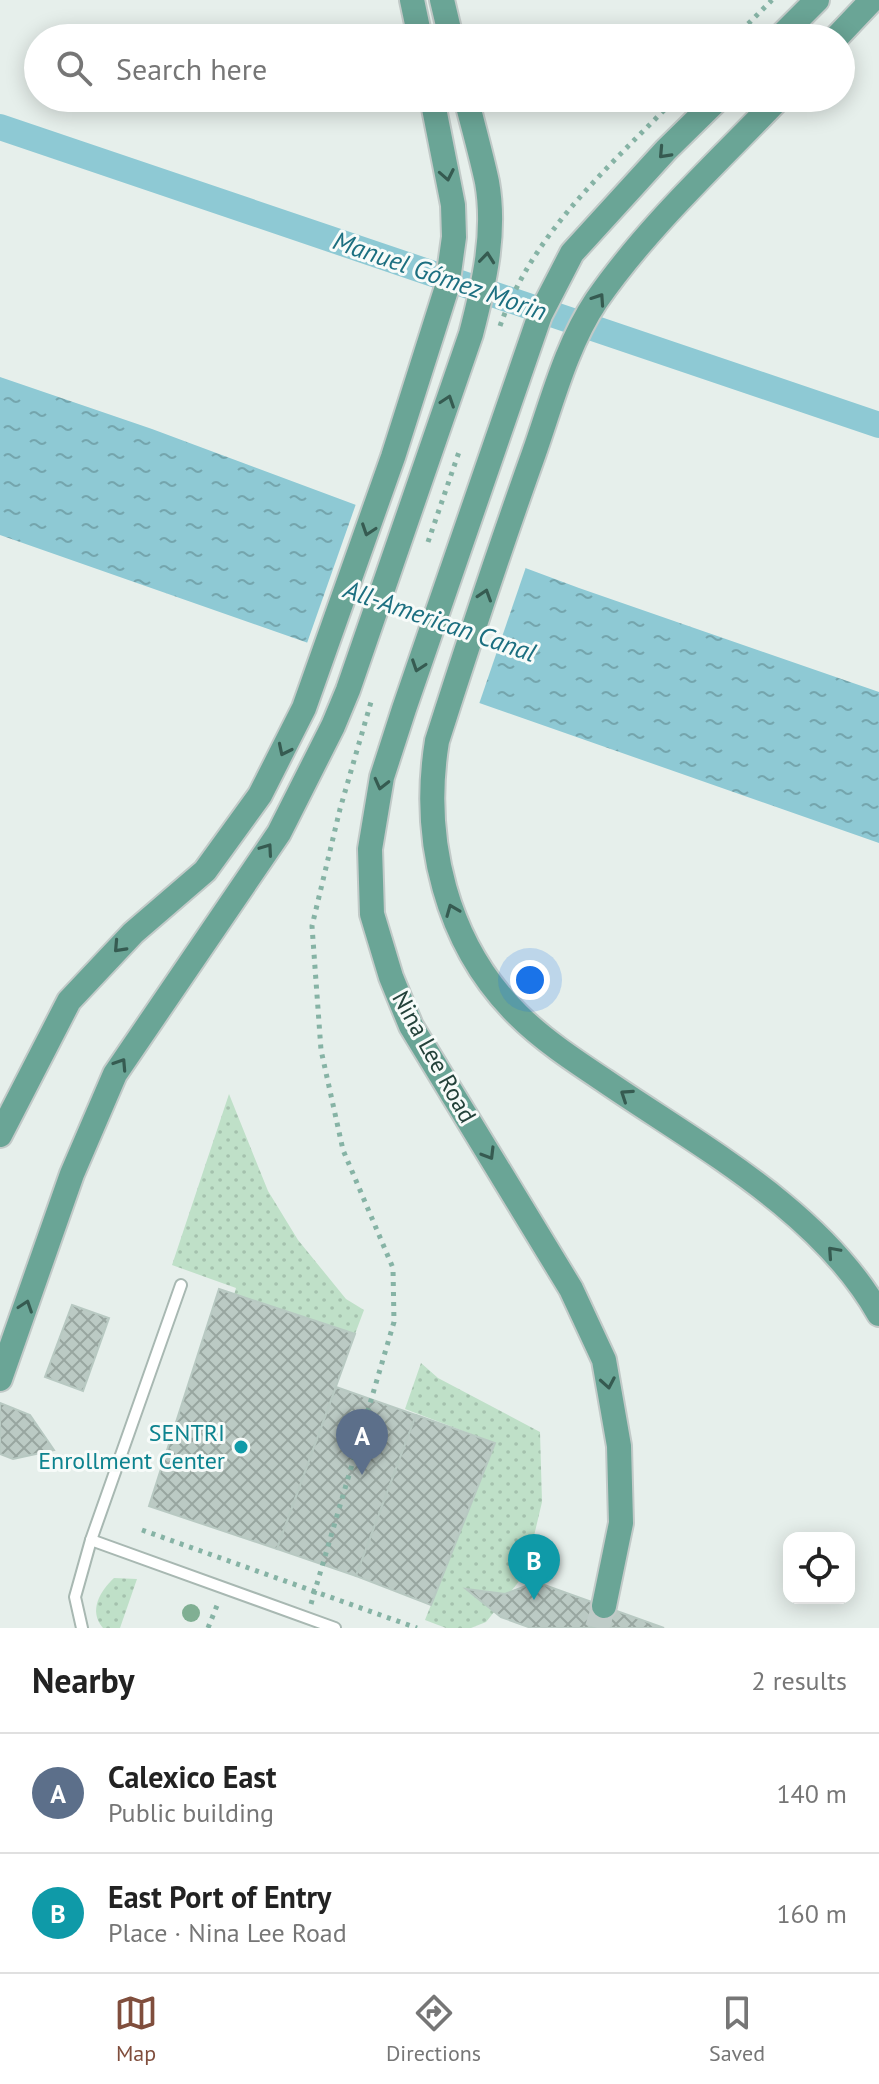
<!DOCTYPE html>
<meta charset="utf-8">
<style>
:root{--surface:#fff;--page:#f2f2f2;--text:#222;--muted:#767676;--line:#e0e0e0;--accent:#804e3d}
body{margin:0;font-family:"PT Sans",sans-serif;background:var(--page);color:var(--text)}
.controls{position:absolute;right:24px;bottom:24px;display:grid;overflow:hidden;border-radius:16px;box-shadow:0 4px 20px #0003}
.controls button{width:72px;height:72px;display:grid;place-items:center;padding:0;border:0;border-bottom:2px solid var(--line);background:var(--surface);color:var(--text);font:40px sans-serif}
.you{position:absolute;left:530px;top:980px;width:28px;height:28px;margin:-20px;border:6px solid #fff;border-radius:50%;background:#1a73e8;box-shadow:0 0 0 12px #1a73e833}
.badge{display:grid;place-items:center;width:52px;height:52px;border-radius:50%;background:var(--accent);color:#fff;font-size:26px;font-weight:700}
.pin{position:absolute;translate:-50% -66px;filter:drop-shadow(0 2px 4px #0008)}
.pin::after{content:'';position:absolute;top:42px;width:28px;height:24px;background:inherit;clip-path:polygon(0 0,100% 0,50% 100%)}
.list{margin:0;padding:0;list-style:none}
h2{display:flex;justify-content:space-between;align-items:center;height:104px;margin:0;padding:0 32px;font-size:34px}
h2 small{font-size:26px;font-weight:400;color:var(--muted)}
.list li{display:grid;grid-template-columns:52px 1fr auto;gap:24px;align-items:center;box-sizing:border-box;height:120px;padding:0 32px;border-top:2px solid var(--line)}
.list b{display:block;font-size:30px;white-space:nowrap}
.list p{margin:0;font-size:26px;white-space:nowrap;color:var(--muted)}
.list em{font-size:26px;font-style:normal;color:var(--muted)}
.icon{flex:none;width:44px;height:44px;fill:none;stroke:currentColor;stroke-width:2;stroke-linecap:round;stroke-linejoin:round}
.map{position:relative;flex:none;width:879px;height:1628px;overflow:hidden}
.search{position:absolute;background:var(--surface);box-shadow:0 4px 20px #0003;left:24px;right:24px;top:24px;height:88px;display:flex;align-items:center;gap:20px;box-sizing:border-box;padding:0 28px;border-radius:44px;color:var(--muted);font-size:30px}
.sheet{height:344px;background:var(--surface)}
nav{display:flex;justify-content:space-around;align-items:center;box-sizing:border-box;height:112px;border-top:2px solid var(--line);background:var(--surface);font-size:22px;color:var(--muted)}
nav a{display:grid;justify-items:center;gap:4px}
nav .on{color:var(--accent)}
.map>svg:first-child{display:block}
</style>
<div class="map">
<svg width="879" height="1628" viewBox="0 0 879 1628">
<defs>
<pattern id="grass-dots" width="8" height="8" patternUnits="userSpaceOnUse" patternTransform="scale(2)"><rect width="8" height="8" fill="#bfe0c8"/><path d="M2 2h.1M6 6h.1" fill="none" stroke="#a4c1ad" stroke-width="1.8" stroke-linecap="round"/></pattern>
<pattern id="water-ripples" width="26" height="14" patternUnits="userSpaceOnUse" patternTransform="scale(2)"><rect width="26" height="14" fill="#8ec9d4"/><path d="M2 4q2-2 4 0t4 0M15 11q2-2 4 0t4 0" fill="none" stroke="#74a5ad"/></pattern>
<pattern id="building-cross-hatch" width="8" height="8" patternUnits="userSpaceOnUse" patternTransform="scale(2)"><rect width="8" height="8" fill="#bbcac4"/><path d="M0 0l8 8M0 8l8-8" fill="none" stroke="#98a6a0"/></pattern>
</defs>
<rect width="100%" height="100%" fill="#e6efeb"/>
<g fill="url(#grass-dots)">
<path d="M229,1094l39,97 30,49 48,59 18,11 -9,24 -121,-39 2,-7 -64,-23z"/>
<path d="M421,1363l17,15 102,54 2,70 -17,72 -39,48 -15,6h-25l-21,-8 70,-177 -90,-34z"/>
<path d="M114,1578l23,1 -17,49h-17c-15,-17 -3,-37 11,-50z"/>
</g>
<path fill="url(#water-ripples)" d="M0,377l152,52 427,159 300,104v151l-879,-308z"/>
<path fill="#e6efeb" d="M357,501l170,63 -49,143 -172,-61z"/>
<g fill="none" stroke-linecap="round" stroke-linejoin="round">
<path stroke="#8ec9d4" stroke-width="26" d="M0,127l879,298"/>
</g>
<g fill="url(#building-cross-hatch)" stroke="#b8c9c2" stroke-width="2">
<path d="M219,1289l136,45 -78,215 -128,-43z"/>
<path d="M72,1305l37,13 -26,73 -38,-14z"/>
<path d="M336,1387l80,28 -60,161 -79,-27z"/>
<path d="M0,1403l30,12 24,35 -41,9 -13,-5z"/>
<path d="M416,1415l79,28 -64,162 -75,-29z"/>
<path d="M536,1582l128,46h-133l-30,-11 -35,-28 39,5z"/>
</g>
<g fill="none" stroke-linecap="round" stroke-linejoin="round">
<path stroke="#bfccc8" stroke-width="24" stroke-dasharray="24 12" stroke-linecap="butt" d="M597,1628l7,-22"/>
<defs>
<g id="lane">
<path d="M91,1540l244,88"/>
<path d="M82,1628l-7,-31 16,-57 90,-255"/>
</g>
<g id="primary">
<path d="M412,0l8,38"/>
<path d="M442,0l9,38"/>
<path d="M779,38l38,-38"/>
<path d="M836,38l36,-38"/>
<path d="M779,98c-62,65 -132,129 -183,203 -30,45 -44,101 -62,152 -34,95 -66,191 -97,288 -16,98 9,203 81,274 25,25 57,46 87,66 95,65 216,130 274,233"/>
<path d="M0,1135l69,-134 64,-68 72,-62 55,-76 44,-87 89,-251 54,-170 7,-50 -1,-32 -21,-107"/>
<path d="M0,1379l72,-205 43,-100 164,-241 54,-107 15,-36 123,-356c13,-50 25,-101 16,-152 -6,-28 -14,-56 -21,-84"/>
<path d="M604,1606l17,-83 -2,-77 -15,-86 -33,-71 -160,-263 -20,-49 -19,-63 -2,-65 12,-72 22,-68 136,-394 32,-62 94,-103 53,-52"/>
</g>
</defs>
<use href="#lane" stroke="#a8b8b2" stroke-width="14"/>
<use href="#primary" stroke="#c2cac8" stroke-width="28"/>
<g stroke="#86b3a5" stroke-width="5" stroke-dasharray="4 6" stroke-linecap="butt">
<path d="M734,38l38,-38"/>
<path d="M500,326c34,-95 107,-157 176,-228"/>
<path d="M428,542l32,-93"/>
<path d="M142,1530l275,98"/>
<path d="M311,1604l83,-282 -1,-54 -50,-118 -22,-100 -9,-124 28,-117 31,-107"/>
<path d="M208,1628l10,-25"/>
</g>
<use href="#lane" stroke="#fff" stroke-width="10"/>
<use href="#primary" stroke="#6aa596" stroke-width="24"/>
</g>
<circle fill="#80af93" cx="191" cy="1613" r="9"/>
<defs><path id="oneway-chevron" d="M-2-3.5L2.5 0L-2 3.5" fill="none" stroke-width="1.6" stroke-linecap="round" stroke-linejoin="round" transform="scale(2)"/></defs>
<g stroke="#365b51">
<use href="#oneway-chevron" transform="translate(664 153) rotate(133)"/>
<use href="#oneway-chevron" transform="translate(447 175) rotate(79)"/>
<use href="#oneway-chevron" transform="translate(487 258) rotate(-84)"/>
<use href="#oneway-chevron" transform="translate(599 299) rotate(-56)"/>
<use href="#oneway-chevron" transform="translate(448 401) rotate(-71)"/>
<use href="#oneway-chevron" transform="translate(368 530) rotate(109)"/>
<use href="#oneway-chevron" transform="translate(485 595) rotate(-72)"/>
<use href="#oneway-chevron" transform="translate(418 666) rotate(109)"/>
<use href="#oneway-chevron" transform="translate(284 750) rotate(116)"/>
<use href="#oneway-chevron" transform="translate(381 784) rotate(104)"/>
<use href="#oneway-chevron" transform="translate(267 849) rotate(-55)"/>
<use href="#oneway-chevron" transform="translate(452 910) rotate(-112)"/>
<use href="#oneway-chevron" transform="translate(119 947) rotate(133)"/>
<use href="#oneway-chevron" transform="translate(121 1064) rotate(-57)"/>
<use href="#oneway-chevron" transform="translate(626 1095) rotate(-146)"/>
<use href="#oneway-chevron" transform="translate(489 1154) rotate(59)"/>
<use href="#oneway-chevron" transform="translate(833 1252) rotate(-132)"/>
<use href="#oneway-chevron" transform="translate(26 1306) rotate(-71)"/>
<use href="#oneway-chevron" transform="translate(608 1383) rotate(80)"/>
</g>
<circle fill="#0f9aa8" stroke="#f7fbf9" stroke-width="3" cx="241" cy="1447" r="8"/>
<g text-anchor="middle" stroke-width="6" stroke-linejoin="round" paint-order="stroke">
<g font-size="24" fill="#24423a" stroke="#f7fbf9">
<text transform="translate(434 1057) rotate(61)" y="8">Nina Lee Road</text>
</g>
<g font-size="24" fill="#0d838f" stroke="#f7fbf9" text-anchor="end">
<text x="225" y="1441">SENTRI<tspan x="225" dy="28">Enrollment Center</tspan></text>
</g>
<g font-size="26" font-style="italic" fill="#1c6f80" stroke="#f7fbf9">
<text transform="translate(440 276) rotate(19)" y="9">Manuel Gómez Morin</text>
<text transform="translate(440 621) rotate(19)" y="9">All-American Canal</text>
</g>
</g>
</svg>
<div class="controls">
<button><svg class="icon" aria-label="locate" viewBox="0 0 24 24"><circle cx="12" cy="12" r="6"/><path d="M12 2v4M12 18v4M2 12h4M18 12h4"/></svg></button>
</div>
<div class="you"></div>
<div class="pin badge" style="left:362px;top:1475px;background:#5c6f8a">A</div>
<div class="pin badge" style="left:534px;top:1600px;background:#0f9aa8">B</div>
<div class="search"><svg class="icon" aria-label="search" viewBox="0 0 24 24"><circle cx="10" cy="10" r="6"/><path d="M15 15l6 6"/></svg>Search here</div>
</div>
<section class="sheet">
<h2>Nearby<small>2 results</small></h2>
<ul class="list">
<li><span class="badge" style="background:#5c6f8a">A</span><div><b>Calexico East</b><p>Public building</p></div><em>140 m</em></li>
<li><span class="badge" style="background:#0f9aa8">B</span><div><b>East Port of Entry</b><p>Place · Nina Lee Road</p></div><em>160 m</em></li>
</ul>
</section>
<nav>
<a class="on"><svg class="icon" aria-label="map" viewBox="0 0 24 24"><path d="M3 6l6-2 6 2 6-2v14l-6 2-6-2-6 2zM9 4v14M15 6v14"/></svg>Map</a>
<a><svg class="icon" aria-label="directions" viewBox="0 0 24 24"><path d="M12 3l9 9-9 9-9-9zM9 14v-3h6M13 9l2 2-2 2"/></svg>Directions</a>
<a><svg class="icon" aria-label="saved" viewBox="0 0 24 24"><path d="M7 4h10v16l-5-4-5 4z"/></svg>Saved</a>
</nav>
